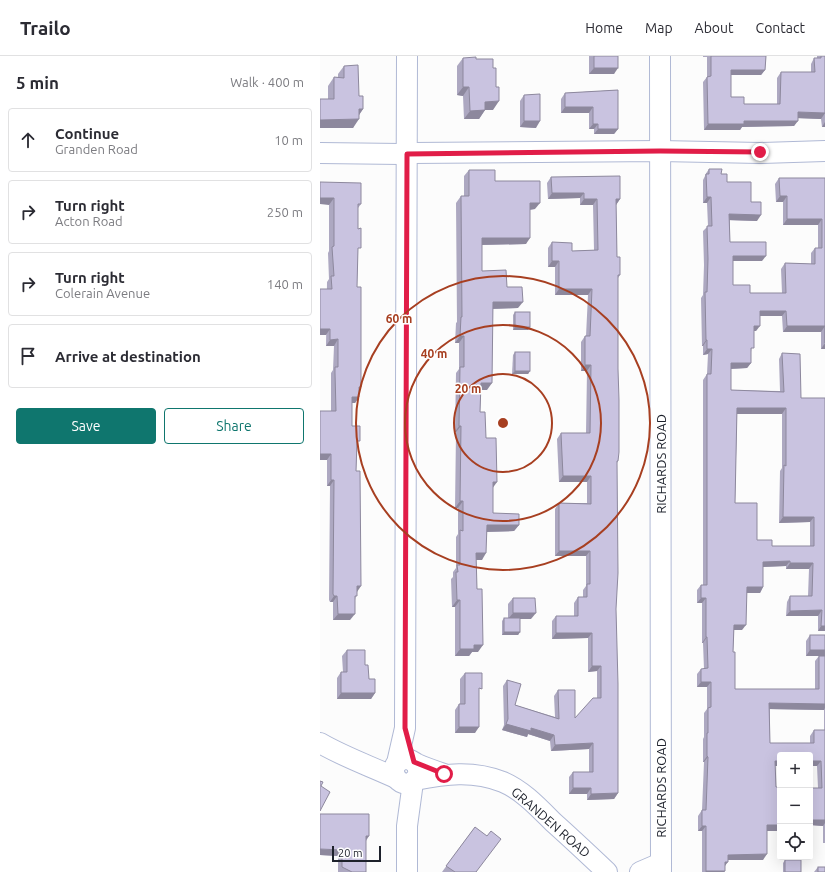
<!DOCTYPE html>
<meta charset="utf-8">
<style>
:root{--surface:#fff;--page:#f7f7f7;--text:#2b2b33;--muted:#7c7c81;--line:#e1e1e2;--accent:#0f766e}
body{margin:0;font-family:Ubuntu,sans-serif;background:var(--page);color:var(--text)}
.controls{position:absolute;right:12px;bottom:12px;display:grid;overflow:hidden;border-radius:4px;box-shadow:0 4px 16px #0002}
.controls button{width:36px;height:36px;display:grid;place-items:center;padding:0;border:0;border-bottom:1px solid var(--line);background:var(--surface);color:var(--text);font:20px sans-serif}
.scale{position:absolute;left:12px;bottom:10px;width:49px;box-sizing:border-box;padding-left:4px;border:2px solid #1d212b;border-top:0;font-size:11px;line-height:14px;white-space:nowrap;color:#1d212b;-webkit-text-stroke:3px #fff;paint-order:stroke}
.stop{position:absolute;width:12px;height:12px;margin:-9px;border:3px solid #e11d48;border-radius:50%;background:#fff}
.stop.end{background:#e11d48;border-color:#fff;box-shadow:0 1px 4px #0008}
.list{margin:0;padding:0;list-style:none}
h2{display:flex;justify-content:space-between;align-items:center;height:52px;margin:0;padding:0 16px;font-size:17px}
h2 small{font-size:13px;font-weight:400;color:var(--muted)}
.list li{display:grid;grid-template-columns:26px 1fr auto;gap:12px;align-items:center;box-sizing:border-box;height:64px;margin:0 8px 8px;padding:0 8px;border:1px solid var(--line);border-radius:4px}
.list b{display:block;font-size:15px;white-space:nowrap}
.list p{margin:0;font-size:13px;white-space:nowrap;color:var(--muted)}
.list em{font-size:13px;font-style:normal;color:var(--muted)}
.actions{display:flex;gap:8px;padding:12px 16px}
.actions a{flex:1;padding:9px 0;border:1px solid var(--accent);border-radius:4px;text-align:center;font-size:14px;color:var(--accent)}
.actions .main{background:var(--accent);color:#fff}
.icon{flex:none;width:22px;height:22px;fill:none;stroke:currentColor;stroke-width:2;stroke-linecap:round;stroke-linejoin:round}
.map{position:relative;flex:none;width:505px;height:816px;overflow:hidden}
header{display:flex;align-items:center;gap:24px;box-sizing:border-box;height:56px;padding:0 20px;background:var(--surface);border-bottom:1px solid var(--line)}
header strong{font-size:19px}
nav{display:flex;gap:22px;margin-inline-start:auto;font-size:14px}
main{display:flex}
aside{flex:1;background:var(--surface)}
.map>svg:first-child{display:block}
</style>
<header>
<strong>Trailo</strong>
<nav><a>Home</a><a>Map</a><a>About</a><a>Contact</a></nav>
</header>
<main>
<aside>
<h2>5 min<small>Walk · 400 m</small></h2>
<ul class="list">
<li><svg class="icon" aria-label="ahead" viewBox="0 0 24 24"><path d="M12 20V5M6 11l6-6 6 6"/></svg><div><b>Continue</b><p>Granden Road</p></div><em>10 m</em></li>
<li><svg class="icon" aria-label="right" viewBox="0 0 24 24"><path d="M7 20v-9h11M14 6l5 5-5 5"/></svg><div><b>Turn right</b><p>Acton Road</p></div><em>250 m</em></li>
<li><svg class="icon" aria-label="right" viewBox="0 0 24 24"><path d="M7 20v-9h11M14 6l5 5-5 5"/></svg><div><b>Turn right</b><p>Colerain Avenue</p></div><em>140 m</em></li>
<li><svg class="icon" aria-label="arrive" viewBox="0 0 24 24"><path d="M6 21V4h12l-3 4 3 4H6"/></svg><div><b>Arrive at destination</b></div></li>
</ul>
<div class="actions"><a class="main">Save</a><a>Share</a></div>
</aside>
<div class="map">
<svg width="505" height="816" viewBox="0 0 505 816">
<rect width="100%" height="100%" fill="#fcfcfc"/>
<g fill="none" stroke-linecap="round" stroke-linejoin="round">
<defs>
<g id="minor">
<path d="M340,0l1,816"/>
<path d="M0,97l81,1 11,-1 248,-2 100,2 65,-2"/>
<path d="M0,687c24,14 50,23 76,35"/>
<path d="M77,707l8,-35 2,-672"/>
<path d="M96,708c5,9 1,18 -10,20 -16,-3 -16,-24 0,-25 5,0 7,3 11,5 9,4 18,7 27,10"/>
<path d="M95,724c30,-6 58,-10 88,2 19,8 35,25 50,40 18,16 36,33 54,50"/>
<path d="M87,816v-46l6,-44"/>
<path d="M320,816l21,-9"/>
</g>
</defs>
<use href="#minor" stroke="#b0b9d5" stroke-width="22"/>
<use href="#minor" stroke="#fff" stroke-width="20"/>
</g>
<g fill="#ada8c1" fill-rule="evenodd">
<path d="M269,0h29l-4,18h-25z"/>
<path d="M383,0h63l-1,14 -4,5h-30v22l13,7h33v-26l4,-6h30v-8l3,-6h3v-2h8v71h-3l-1,-8 -23,-1 -4,8 -52,1 -2,3h-36l-1,-48 4,-5v-20h-4z"/>
<path d="M143,2l13,1 17,51h-8l-6,9h-15l-1,-23 -6,-1v-29z"/>
<path d="M24,10l15,30 4,13 -4,6 -6,13h-33v-29h8v-13l6,-9h4v-3z"/>
<path d="M298,34v39l-4,5h-20v-5h-5v-16h-28v-14l4,-6z"/>
<path d="M204,39l12,33 -16,-1v-26z"/>
<path d="M389,113l12,5 6,8 24,20 6,19 -27,-1v22l32,19h-29v24l17,8h32l-1,-24 4,-6 26,1v-11l4,-5h3v-23h-35v-23h-7l-1,-18 4,-6h46v171h-4v-17h-38l-1,-16h-22l-4,15h-2l-3,21v11l-4,5 -16,1v21l49,1 -1,-32 3,-6 19,45h24v233h-7v-15h-32l1,-14 3,-6h18l1,-27h-23v-3l-23,1v20l-3,6h-13l-5,37h-8l-1,22 2,37h80v-28l4,-5h-13v-15l4,-6h15v208h-2v-17l-13,-1v-37h8l-1,-22h-7v-11l-35,11 1,21h4v44h-13l-4,29h-35l-3,6v5l-1,1h-22v-41h-4v-15l4,-6 2,-48h-1v-23l1,-2v-24l3,-4v-22h-10v-13l4,-5h3l-1,-26h-1v-40h-5v-13l4,-5h2v-205l4,-6 1,-20 -5,1v-9h-1l-1,-48 2,-3 1,-30 -1,-34 5,-5 -1,-23h-4v-23l2,-4v-1zM417,358h45v54l-2,3 -1,52 31,-1v24h-38l-15,-6 -22,-37zM450,653l54,1v20h-10l-4,6v7h-40z"/>
<path d="M149,114l26,11 40,28 -5,1 -4,34 -44,1v26l25,16 11,21 -25,1 -6,81h-6l-1,22 6,26 7,50v25l26,12 -5,6 -27,1 -5,28h-6l2,92h-6l-3,4h-14v-49h-3l-1,-28 2,-2v-5l3,-4v-31l2,-3v-26h-3l1,-76h-1l1,-59 3,-4v-26h-4l1,-20 1,-1 -1,-119 5,-7h3v-20z"/>
<path d="M231,121l69,22 -4,6 1,52 3,18 -2,3v183l-1,2 -1,146 2,184 -4,6 -27,1v-6h-18v-17l4,-5h16v-23l-38,2 -1,-10 -22,-7 -1,3 -25,-7 2,-5 -1,-39 4,-6 8,25 40,12 -1,-21 4,-6 17,28 22,-20v-27l-9,1v-34l-36,1v-18l4,-5h18v-13l4,-6h5v-7l3,-4v-30h-31v-47l4,-6h28v-21h-28l-2,-43 4,-6h25l1,-62h-6v-29l4,-6h1l2,-41h-33v-28h-7v-19l4,-6 20,9 22,-1 -1,-45h-13v-7l-32,1 -1,-16z"/>
<path d="M0,126l41,22 -3,4 -1,79 4,100 -2,3v7l-4,6h-3v23l5,19 -1,26 1,120 -2,9 -5,20h-17v-18h-3l-1,-2 1,-114h-3v-26l4,-49v-38l2,-3 1,-24h-8l1,-64 2,-3 -1,-26 1,-2v-46z"/>
<path d="M195,256l15,15 -2,3h-15v-15z"/>
<path d="M195,296l15,19 -2,3h-16l1,-19z"/>
<path d="M193,542l18,21h-11v13l-2,3h-16v-14l2,-3h4v-14z"/>
<path d="M27,594l18,15 4,14 6,14 -4,6h-34v-21l4,-6h2l-1,-16z"/>
<path d="M145,617l14,20 -4,40h-20v-23l4,-6h1v-25z"/>
<path d="M155,771l2,45h-35z"/>
<path d="M49,780l-3,5v31h-28v-16l-18,-1z"/>
<path d="M465,804l16,12h-18v-9z"/>
<path d="M498,811l7,5h-11z"/>
</g>
<g fill="#8d889d">
<path d="M274,12h24l-4,6h-25z"/>
<path d="M411,14h34l-4,5h-34z"/>
<path d="M143,31h6l-6,9 -6,-1z"/>
<path d="M179,45l-6,9h-8l-6,9h-15l6,-8 15,-9z"/>
<path d="M245,51h28l-4,6h-28z"/>
<path d="M39,53h4l-6,9z"/>
<path d="M478,56l27,1 -4,6 -27,-1z"/>
<path d="M39,63l-6,9h-33v-8z"/>
<path d="M204,65h16l-4,7 -16,-1z"/>
<path d="M424,65h54l-4,5 -52,1 -2,3h-36l4,-6z"/>
<path d="M505,66v5h-3z"/>
<path d="M273,68h5l-4,5h-5z"/>
<path d="M278,73h20l-4,5h-20z"/>
<path d="M232,137h32l-4,5 -32,1z"/>
<path d="M460,140h7l-4,6h-7z"/>
<path d="M387,141h4l-4,6h-4z"/>
<path d="M0,142h14l-5,7 -9,-1z"/>
<path d="M264,143h13l-4,6h-13z"/>
<path d="M296,143h4l-4,6z"/>
<path d="M210,147h10l-5,6 -10,1z"/>
<path d="M409,158l32,1 -4,6 -32,-1z"/>
<path d="M467,163h35l-4,6h-35z"/>
<path d="M162,182h48l-4,6 -48,1z"/>
<path d="M413,200h33l-4,5h-33z"/>
<path d="M232,205h7l-4,6h-7z"/>
<path d="M239,233h33l-4,6h-33z"/>
<path d="M173,246h30l-5,6 -30,1z"/>
<path d="M440,255h26l-4,5h-26z"/>
<path d="M434,270h6l-4,5h-6z"/>
<path d="M467,270h38l-4,6h-38z"/>
<path d="M195,271h15l-2,3h-15z"/>
<path d="M0,273h10l-4,6h-6z"/>
<path d="M140,280h4l-5,7h-4z"/>
<path d="M18,283l-4,7h-8l4,-6z"/>
<path d="M386,284h1l-4,6h-1z"/>
<path d="M505,287v6h-4z"/>
<path d="M387,293h5l-4,5 -5,1z"/>
<path d="M411,307h20l-4,5 -19,1z"/>
<path d="M265,309h6l-4,6h-6z"/>
<path d="M195,315h15l-2,3h-16z"/>
<path d="M161,327h11l-5,7h-11z"/>
<path d="M32,341h7l-4,6h-7z"/>
<path d="M417,352h49l-4,6h-49z"/>
<path d="M139,370h2l-5,6h-1z"/>
<path d="M0,398h11l-4,6h-7z"/>
<path d="M243,420h28l-4,6h-28z"/>
<path d="M11,424h3l-4,6h-3z"/>
<path d="M173,426h4l-5,7z"/>
<path d="M140,445h3l-5,7h-3z"/>
<path d="M463,461h31l-4,5 -31,1z"/>
<path d="M167,469h32l-5,6 -32,1z"/>
<path d="M239,495h31l-4,5h-31z"/>
<path d="M156,497h10l-4,7h-11z"/>
<path d="M470,505l-4,5 -27,1 4,-5z"/>
<path d="M470,507h23l-4,6h-23z"/>
<path d="M37,530h4l-4,6z"/>
<path d="M427,531h16l-3,6h-17z"/>
<path d="M14,540h3l-4,6h-3z"/>
<path d="M381,542h5l-4,5h-5z"/>
<path d="M137,544h3l-5,7h-3z"/>
<path d="M502,554l-4,6h-32l4,-5z"/>
<path d="M193,557h23l-5,6h-23z"/>
<path d="M18,558h17l-5,6h-17z"/>
<path d="M414,569h12l-4,5h-12z"/>
<path d="M501,570h4v5h-7z"/>
<path d="M184,576h16l-2,3h-16z"/>
<path d="M236,577h36l-4,5 -36,1z"/>
<path d="M386,581h1l-4,6h-1z"/>
<path d="M154,589h9l-5,7h-6l-3,4h-14l5,-7z"/>
<path d="M490,594h15v6h-19z"/>
<path d="M272,610h9l-4,5 -9,1z"/>
<path d="M381,626h10l-4,5h-10z"/>
<path d="M21,637h34l-4,6h-34z"/>
<path d="M449,647l56,1v4l-1,2 -58,-1z"/>
<path d="M186,668l25,4 23,7 -4,6 -22,-7 -1,3 -25,-7z"/>
<path d="M139,671h20l-4,6h-20z"/>
<path d="M273,687l-4,6 -38,2 4,-6z"/>
<path d="M387,700l1,1 -4,5h-1z"/>
<path d="M455,705h5v5h-9z"/>
<path d="M490,705h11l-4,5h-7z"/>
<path d="M253,732h18l-4,6h-18z"/>
<path d="M298,737l-4,6 -27,1 4,-6z"/>
<path d="M490,764h15v3l-2,3 -13,-1z"/>
<path d="M447,769h13v6h-17z"/>
<path d="M382,770h4l-4,5h-4z"/>
<path d="M46,780h3l-4,5z"/>
<path d="M0,793l22,1 -4,6 -18,-1z"/>
<path d="M447,798l-4,6h-39l4,-5z"/>
<path d="M405,806h3l-4,5z"/>
<path d="M386,815h19l-1,1h-19z"/>
</g>
<g fill="#c9c3e0" stroke="#8d889d" fill-rule="evenodd">
<rect x="274" y="0" width="24" height="12"/>
<path d="M391,0h55l-1,14h-34v27h13v7h36l1,-32h34l-1,-14h7v-2h4v57l-27,-1v9h-54v3h-36l-1,-47 4,-1z"/>
<path d="M156,1v2h17v9h3v19h3v14l-14,1v8l-15,1 -1,-24h-6v-29z"/>
<path d="M38,9l1,31h4v13h-4v10l-39,1v-21h14v-22l10,1v-12z"/>
<path d="M298,34v39h-20v-5h-5v-17h-28v-14z"/>
<path d="M220,38v27h-16v-26z"/>
<path d="M389,113h13l-1,5h6v8h24v20h10v13l-32,-1 1,28h36v14h-33v29h17v8h36l-1,-30 30,1v-16h7v-29h-35v-23h-7l-1,-18h46v165v-17h-38l-1,-15h-26v15h-6v22h-3v15h-20v27l53,2 -2,-39 18,1 1,44h24v228h-4l1,-16 -32,1v-15h22l1,-33h-23v-2l-27,1v25h-16l-1,38h-12l-1,27h2v37h84v-33h6v48l-56,-1 1,40h44v-13h11v90h-15v-32h12l-1,-27h-11v-6h-30v6h-5l1,26h4v38h-13v29l-39,1v7h-3v9h-19v-45h-4v-16h4l2,-53 -1,-1v-23h1v-25l3,-1v-25h-10v-13l7,-1 -1,-31h-1v-39h-5v-13h6v-211h4l1,-25h-5v-9h-1l-1,-48h2l1,-33 -1,-33h5l-1,-29h-4l-1,-23h3zM417,352h49v58l-2,-1 -1,52h31v29h-42v-6h-15v-37h-22z"/>
<path d="M149,114h26v11h45v22h-10v35h-48v33l24,-1 1,17h15l1,15h-30l-1,81h-11l-1,29h5l1,26h10l1,44h-4v31l26,1v11h-32l-1,28h-10l1,36h5l1,56h-9v4h-14v-49h-3l-1,-28h2l-1,-7h3v-35l3,1v-30h-3l1,-75h-2l1,-59h4v-31h-4l1,-19h1l-1,-121h8z"/>
<path d="M300,120v23h-4l1,58h3v18h-2v94l1,31v52l-1,9h-1l1,112 -2,36 2,75v109l-27,1v-6h-18v-16h20v-29l-38,2 -1,-10 -23,-7v3l-25,-7 2,-5 -1,-39 14,4 -6,21 44,14 -1,-29h17v28l18,-20h8v-32h-9v-33h-36v-17h22v-19h9v-13h3v-33h-31v-48l32,1v-28h-28l-2,-43h29l1,-68h-6v-29h5l2,-47h-33v-28h-7v-19l20,1v8l26,-1 -1,-51h-13v-6h-32l-1,-16z"/>
<path d="M0,126l41,1v21h-3v25l3,-1v20h-3l-1,39h4v100h-2v10h-7v29h8v15h-3l-1,30h4l1,115h-4v10h-2v18h-17l-1,-18h-3l-1,-2 1,-114h-3v-26h-11v-43h16l-1,-38v-6h3v-28l-8,1v-11h-10v-40h12l-1,-13h3l-2,-29 2,-1v-48h-14z"/>
<rect x="195" y="256" width="15" height="15"/>
<rect x="195" y="296" width="15" height="19"/>
<path d="M193,542h22l1,15h-23z"/>
<rect x="184" y="562" width="16" height="14"/>
<rect x="490" y="579" width="15" height="15"/>
<path d="M27,594h18v15h3l1,14h6v14h-34v-21h6z"/>
<path d="M145,617h17v16l-3,-1v39h-20v-23h6z"/>
<path d="M0,725l3,1 -2,4 9,6 -10,19z"/>
<path d="M0,758h49v22h-3v36h-14l-10,-5v-17l-22,-1z"/>
<path d="M155,771l12,9 4,-5 10,8 -25,33h-21l-9,-6z"/>
<rect x="465" y="804" width="16" height="12"/>
<rect x="498" y="811" width="7" height="5"/>
</g>
<g fill="none" stroke-linecap="round" stroke-linejoin="round">
<path stroke="#e11d48" stroke-width="5" d="M124,718l-30,-12 -9,-34 2,-574 253,-3 100,1"/>
</g>
<g fill="none" stroke="#a73f21" stroke-width="2">
<circle cx="183" cy="367" r="49"/>
<circle cx="183" cy="367" r="98"/>
<circle cx="183" cy="367" r="147"/>
</g>
<g text-anchor="middle" stroke-width="3" stroke-linejoin="round" paint-order="stroke">
<g font-size="13" fill="#1d212b" stroke="#fff">
<text transform="translate(341 408) rotate(-90)" y="5">RICHARDS ROAD</text>
<text transform="translate(341 732) rotate(-90)" y="5">RICHARDS ROAD</text>
<text transform="translate(231 766) rotate(41)" y="5">GRANDEN ROAD</text>
</g>
</g>
<circle cx="183" cy="367" r="6" fill="#a73f21" stroke="#fff" stroke-width="2"/>
<g font-size="12" text-anchor="middle" font-weight="bold" fill="#a73f21" stroke="#fff" stroke-width="3" stroke-linejoin="round" paint-order="stroke">
<text x="79" y="267">60 m</text>
<text x="114" y="302">40 m</text>
<text x="148" y="337">20 m</text>
</g>
</svg>
<div class="controls">
<button>+</button>
<button>−</button>
<button><svg class="icon" aria-label="locate" viewBox="0 0 24 24"><circle cx="12" cy="12" r="6"/><path d="M12 2v4M12 18v4M2 12h4M18 12h4"/></svg></button>
</div>
<div class="scale">20 m</div>
<div class="stop" style="left:124px;top:718px"></div>
<div class="stop end" style="left:440px;top:96px"></div>
</div>
</main>
